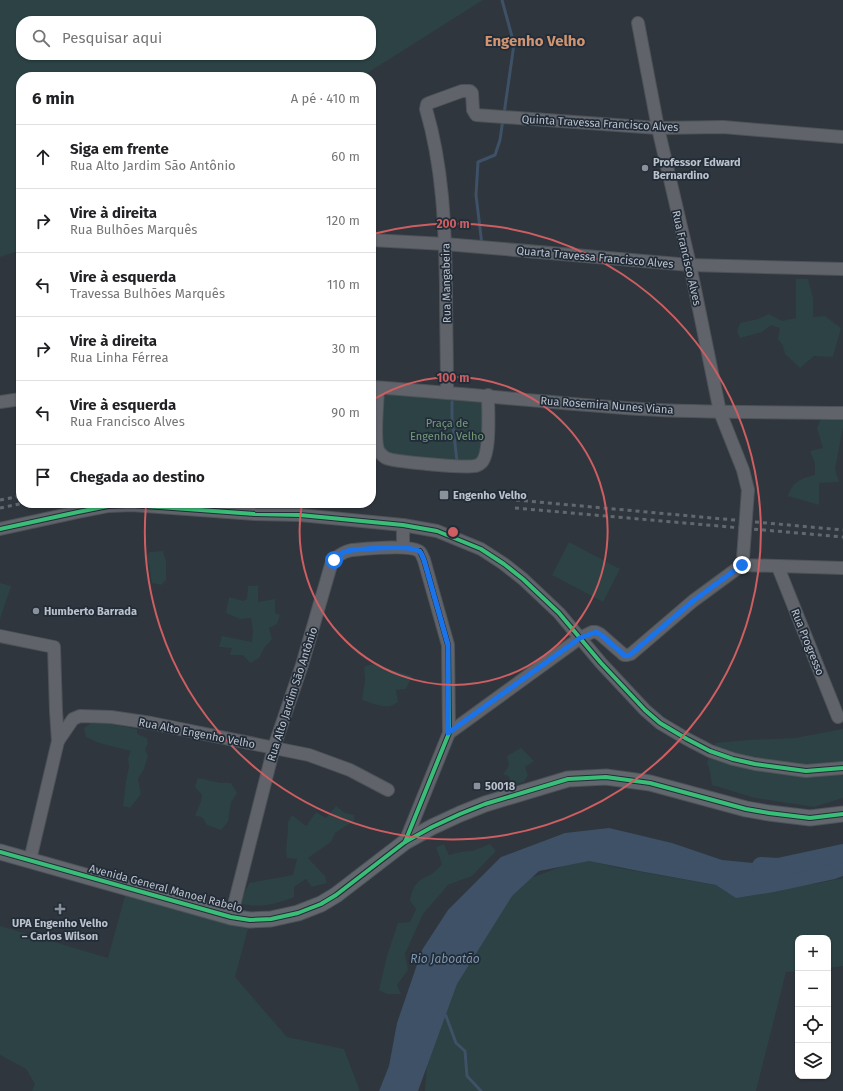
<!DOCTYPE html>
<html lang="pt">
<meta charset="utf-8">
<style>
:root{--surface:#fff;--page:#f6f6f6;--text:#202124;--muted:#757577;--line:#e0e0e0}
body{margin:0;font-family:"Fira Sans",sans-serif;background:var(--page);color:var(--text)}
.controls{position:absolute;right:12px;bottom:12px;display:grid;overflow:hidden;border-radius:8px;box-shadow:0 1px 3px #0004}
.controls button{width:36px;height:36px;display:grid;place-items:center;padding:0;border:0;border-bottom:1px solid var(--line);background:var(--surface);color:var(--text);font:20px sans-serif}
.stop{position:absolute;width:12px;height:12px;margin:-9px;border:3px solid #1a73e8;border-radius:50%;background:#fff}
.stop.end{background:#1a73e8;border-color:#fff;box-shadow:0 1px 4px #0008}
.list{margin:0;padding:0;list-style:none}
h2{display:flex;justify-content:space-between;align-items:center;height:52px;margin:0;padding:0 16px;font-size:17px}
h2 small{font-size:13px;font-weight:400;color:var(--muted)}
.list li{display:grid;grid-template-columns:26px 1fr auto;gap:12px;align-items:center;box-sizing:border-box;height:64px;padding:0 16px;border-top:1px solid var(--line)}
.list b{display:block;font-size:15px;white-space:nowrap}
.list p{margin:0;font-size:13px;white-space:nowrap;color:var(--muted)}
.list em{font-size:13px;font-style:normal;color:var(--muted)}
.icon{flex:none;width:22px;height:22px;fill:none;stroke:currentColor;stroke-width:2;stroke-linecap:round;stroke-linejoin:round}
.map{position:relative;flex:none;width:843px;height:1091px;overflow:hidden}
.search{position:absolute;background:var(--surface);box-shadow:0 1px 3px #0004;left:16px;top:16px;width:360px;height:44px;display:flex;align-items:center;gap:10px;box-sizing:border-box;padding:0 14px;border-radius:16px;color:var(--muted);font-size:15px}
.panel{position:absolute;background:var(--surface);box-shadow:0 1px 3px #0004;left:16px;top:72px;width:360px;height:436px;border-radius:16px}
.map>svg:first-child{display:block}
</style>
<div class="map">
<svg width="843" height="1091" viewBox="0 0 843 1091">
<rect width="100%" height="100%" fill="#2f363d"/>
<g fill="#2c4244" fill-rule="evenodd">
<path d="M0,0h483l-122,77h-340v173l-21,7zM21,21h350v34h-350z"/>
<path d="M796,279h12l5,19v19l12,-1 16,12 -8,29 -19,-1 -14,12 -15,-14 -2,-8 -5,-7 2,-11 -9,-3 -9,7 -22,6 -3,-7 3,-8 18,-4 11,-5 13,7 14,-3z"/>
<path d="M385,394l101,8 -4,55 -4,6 -94,-8 -4,-8z"/>
<path d="M821,419h22v9l-8,41 4,13 -20,1v22l-31,-9c5,-15 12,-17 27,-21v-11l-5,-13 13,-3 -6,-20z"/>
<path d="M569,542l51,27 -17,33 -51,-27z"/>
<path d="M163,551l3,10v19l-5,5 -9,-2c-2,-8 -1,-19 -7,-26l5,-5z"/>
<path d="M0,583l11,3 -11,33z"/>
<path d="M248,586h10v16l17,-3v14l5,2 -3,9 -8,4 3,11 -8,9 -5,10 -9,5 -7,-8h-13l2,-7 -13,-1 3,-11 30,6 1,-12 -2,-12 -11,1 -14,-6 3,-16 14,4 4,-2z"/>
<path d="M372,664l40,12 -6,13 -10,1 2,12c-11,9 -22,2 -36,-2l3,-20 -1,-13z"/>
<path d="M90,724h20l27,5v5l10,4 1,6 -3,5 3,7 -4,13 -6,10 3,15 -11,14 -7,-2 3,-25 3,-14 -1,-9 3,-7 -32,-8 -13,-6 -2,-9z"/>
<path d="M843,729v69l-29,9 -59,-9 -43,-13 -2,-14 -3,-9 8,-19 33,-3 47,-2z"/>
<path d="M521,748l13,13 -9,6 3,8 -4,7 -11,2 -5,-8 -5,-2 6,-8 -2,-10z"/>
<path d="M198,778l23,5h10l6,10 -6,9 -3,20 -7,8 -14,-5 -5,-8 -7,-1 6,-15 1,-6 -7,-8z"/>
<path d="M336,806l9,7 9,2v6l-19,12 -4,9 -23,16 17,18 2,7 -15,4 -6,-8 -12,8v10c-17,7 -36,12 -54,6l9,-20 44,-8 4,-16 -10,-1 -1,-8 2,-19v-9l4,-7 14,11 10,-14 10,6z"/>
<path d="M444,844l5,11 12,-3 11,-1 18,-7 6,7 -24,25 -24,9 -25,29 -18,40 3,16 -11,15 4,9h-14l-8,-4 8,-34 11,-33 12,-1 6,-13 -6,-8c5,-29 18,-18 32,-37l-6,-17z"/>
<path d="M582,859l37,9 102,18 93,-2 29,-6v88l-15,2v-30h-30v33l-12,1 -30,119h-331l7,-87 74,-117z"/>
<path d="M126,892l39,15 83,22 -13,48 52,60 57,12 16,42h-328l3,-7 -9,-15 -26,-14v-129l108,32z"/>
</g>
<path fill="#3e5167" d="M609,828l63,15 50,17 85,8 36,-12v20l-8,3 -61,13 -38,6 -20,-13 -77,-14 -50,-10 -50,10 -27,25 -55,88 -39,107h-39l10,-25 8,-43 25,-73 26,-40 53,-53 64,-24z"/>
<g fill="none" stroke-linecap="round" stroke-linejoin="round">
<g stroke="#3e5167" stroke-width="3">
<path d="M502,0l12,44 -10,70"/>
<path d="M482,245l-6,-50 2,-33 17,-7 5,-15 3,-21"/>
<path d="M452,402v16l5,43"/>
<path d="M444,1013l2,3 10,27 9,8 2,25 14,15"/>
</g>
<path stroke="#3e5167" stroke-width="18" d="M761,866l17,1 65,-14"/>
<defs>
<g id="minor">
<path d="M638,23l20,105 32,137 30,147 23,58 5,20"/>
<path d="M371,240l74,4 245,21 153,4"/>
<path d="M371,387c90,6 179,16 269,22 67,4 135,3 203,4"/>
<path d="M378,388c0,13 -5,54 1,64 1,1 5,5 7,6 8,4 79,10 88,8 3,0 6,-2 8,-4 9,-11 6,-52 6,-67"/>
<path d="M447,393c0,-36 -1,-71 -1,-106 -1,-61 -3,-120 -20,-178l1,-5 2,-1 33,-12h8l2,2 1,17 3,5 182,13 65,-1 120,10"/>
<path d="M0,402l21,-3"/>
<path d="M0,529l78,-17 30,-6 24,-1 123,9 45,1 103,10 34,6 44,18 23,15 19,15 36,34 42,50 44,47 15,13 27,16 23,12 23,8 22,5 51,7 37,-3"/>
<path d="M403,547v-22"/>
<path d="M742,565l101,3"/>
<path d="M778,567l60,150"/>
<path d="M0,636l54,11 2,64 2,30 -28,119"/>
<path d="M449,733l131,-95 12,-6h4l4,2 24,21h3l4,-1 62,-53 49,-36"/>
<path d="M58,741l15,-22 7,-3 31,1 40,6 158,32 41,15 38,20"/>
<path d="M231,917l43,-170 28,-82 29,-100c5,-9 11,-13 21,-15 12,-1 60,-6 68,2 2,2 3,6 4,8l24,85 1,88 -44,109"/>
</g>
<path id="major" d="M0,852l231,65 19,3 21,-1 27,-6 23,-9 15,-9 69,-53 27,-15 28,-13 25,-10 83,-25 38,-2 44,6 96,26 23,4 41,5 33,-4"/>
</defs>
<use href="#minor" stroke="#4d5258" stroke-width="14"/>
<use href="#major" stroke="#4d5259" stroke-width="17"/>
<use href="#minor" stroke="#60646a" stroke-width="12"/>
<use href="#major" stroke="#61676c" stroke-width="15"/>
<g stroke="#63686e" stroke-width="3" stroke-dasharray="4 4" stroke-linecap="butt">
<path d="M0,500l21,-4"/>
<path d="M516,500l327,30"/>
<path d="M0,508l24,-5"/>
<path d="M515,508l328,29"/>
</g>
<defs>
<path id="minor-bridge" d="M743,558l5,-68"/>
</defs>
<use href="#minor-bridge" stroke="#4d5258" stroke-width="14" stroke-linecap="butt"/>
<use href="#minor-bridge" stroke="#60646a" stroke-width="12"/>
<defs>
<g id="cycleway">
<path d="M0,529l78,-17 30,-6 24,-1 123,9 45,1 103,10 34,6 44,18 23,15 19,15 36,34 42,50 44,47 15,13 27,16 23,12 23,8 22,5 51,7 37,-3"/>
<path d="M405,842l44,-109 -1,-88 -24,-85 -4,-9"/>
<path d="M0,852l231,65 19,3 21,-1 27,-6 23,-9 15,-9 69,-53 27,-15 28,-13 25,-10 83,-25 38,-2 44,6 96,26 23,4 41,5 33,-4"/>
</g>
</defs>
<use href="#cycleway" stroke="#222c38" stroke-width="6"/>
<use href="#cycleway" stroke="#3abd76" stroke-width="4"/>
</g>
<g fill="none" stroke-linecap="round" stroke-linejoin="round">
<path stroke="#1a73e8" stroke-width="5" d="M334,560l10,-8 8,-2c12,-1 60,-6 68,2 2,2 3,6 4,8l24,85v88l132,-95 16,-6 4,2 24,21 3,1 4,-2 62,-53 49,-36"/>
</g>
<g fill="none" stroke="#cd5e61" stroke-width="2">
<path d="M371 401A154 154 0 1 1 302 504"/>
<path d="M373 234A308 308 0 1 1 146 505"/>
</g>
<g fill="#8a919a" stroke="#222c38" stroke-width="1.5">
<circle cx="645" cy="168" r="4"/>
<rect x="439" y="490" width="10" height="10" rx="2"/>
<circle cx="36" cy="611" r="4"/>
<rect x="473" y="782" width="8" height="8" rx="2"/>
<path d="M58 903h4v4h4v4h-4v4h-4v-4h-4v-4h4z"/>
</g>
<g text-anchor="middle" stroke-width="3.5" stroke-linejoin="round" paint-order="stroke">
<g font-size="11" fill="#bbc2cc" stroke="#222c38">
<text transform="translate(600 123) rotate(3)" y="4">Quinta Travessa Francisco Alves</text>
<text transform="translate(595 257) rotate(5)" y="4">Quarta Travessa Francisco Alves</text>
<text transform="translate(687 258) rotate(77)" y="4">Rua Francisco Alves</text>
<text transform="translate(446 283) rotate(-91)" y="4">Rua Mangabeira</text>
<text transform="translate(607 405) rotate(4)" y="4">Rua Rosemira Nunes Viana</text>
<text transform="translate(808 642) rotate(68)" y="4">Rua Progresso</text>
<text transform="translate(292 694) rotate(-72)" y="4">Rua Alto Jardim São Antônio</text>
<text transform="translate(197 733) rotate(11)" y="4">Rua Alto Engenho Velho</text>
<text transform="translate(166 888) rotate(15)" y="4">Avenida General Manoel Rabelo</text>
</g>
<g font-size="11" font-weight="bold" fill="#bbc2cc" stroke="#222c38" text-anchor="start">
<text x="653" y="166">Professor Edward<tspan x="653" dy="13">Bernardino</tspan></text>
<text x="453" y="499">Engenho Velho</text>
<text x="44" y="615">Humberto Barrada</text>
<text x="485" y="790">50018</text>
<text x="60" y="927" text-anchor="middle">UPA Engenho Velho<tspan x="60" dy="13">– Carlos Wilson</tspan></text>
</g>
<g font-size="11" fill="#739c7a" stroke="#222c38">
<text x="447" y="427">Praça de<tspan x="447" dy="13">Engenho Velho</tspan></text>
</g>
<g font-size="12" font-style="italic" fill="#7d95ad" stroke="#222c38">
<text x="445" y="963">Rio Jaboatão</text>
</g>
<g font-size="15" font-weight="bold" fill="#d19571" stroke="#222c38">
<text x="535" y="46">Engenho Velho</text>
</g>
</g>
<circle cx="453" cy="532" r="6" fill="#cd5e61" stroke="#222c38" stroke-width="2"/>
<g font-size="12" text-anchor="middle" font-weight="bold" fill="#cd5e61" stroke="#222c38" stroke-width="3.5" stroke-linejoin="round" paint-order="stroke">
<text x="453" y="228">200 m</text>
<text x="453" y="382">100 m</text>
</g>
</svg>
<div class="controls">
<button>+</button>
<button>−</button>
<button><svg class="icon" aria-label="locate" viewBox="0 0 24 24"><circle cx="12" cy="12" r="6"/><path d="M12 2v4M12 18v4M2 12h4M18 12h4"/></svg></button>
<button><svg class="icon" aria-label="layers" viewBox="0 0 24 24"><path d="M12 4l9 5-9 5-9-5zM3 14l9 5 9-5"/></svg></button>
</div>
<div class="stop" style="left:334px;top:560px"></div>
<div class="stop end" style="left:742px;top:565px"></div>
<div class="search"><svg class="icon" aria-label="search" viewBox="0 0 24 24"><circle cx="10" cy="10" r="6"/><path d="M15 15l6 6"/></svg>Pesquisar aqui</div>
<section class="panel">
<h2>6 min<small>A pé · 410 m</small></h2>
<ul class="list">
<li><svg class="icon" aria-label="ahead" viewBox="0 0 24 24"><path d="M12 20V5M6 11l6-6 6 6"/></svg><div><b>Siga em frente</b><p>Rua Alto Jardim São Antônio</p></div><em>60 m</em></li>
<li><svg class="icon" aria-label="right" viewBox="0 0 24 24"><path d="M7 20v-9h11M14 6l5 5-5 5"/></svg><div><b>Vire à direita</b><p>Rua Bulhões Marquês</p></div><em>120 m</em></li>
<li><svg class="icon" aria-label="left" viewBox="0 0 24 24"><path d="M17 20v-9H6M10 6l-5 5 5 5"/></svg><div><b>Vire à esquerda</b><p>Travessa Bulhões Marquês</p></div><em>110 m</em></li>
<li><svg class="icon" aria-label="right" viewBox="0 0 24 24"><path d="M7 20v-9h11M14 6l5 5-5 5"/></svg><div><b>Vire à direita</b><p>Rua Linha Férrea</p></div><em>30 m</em></li>
<li><svg class="icon" aria-label="left" viewBox="0 0 24 24"><path d="M17 20v-9H6M10 6l-5 5 5 5"/></svg><div><b>Vire à esquerda</b><p>Rua Francisco Alves</p></div><em>90 m</em></li>
<li><svg class="icon" aria-label="arrive" viewBox="0 0 24 24"><path d="M6 21V4h12l-3 4 3 4H6"/></svg><div><b>Chegada ao destino</b></div></li>
</ul>
</section>
</div>
